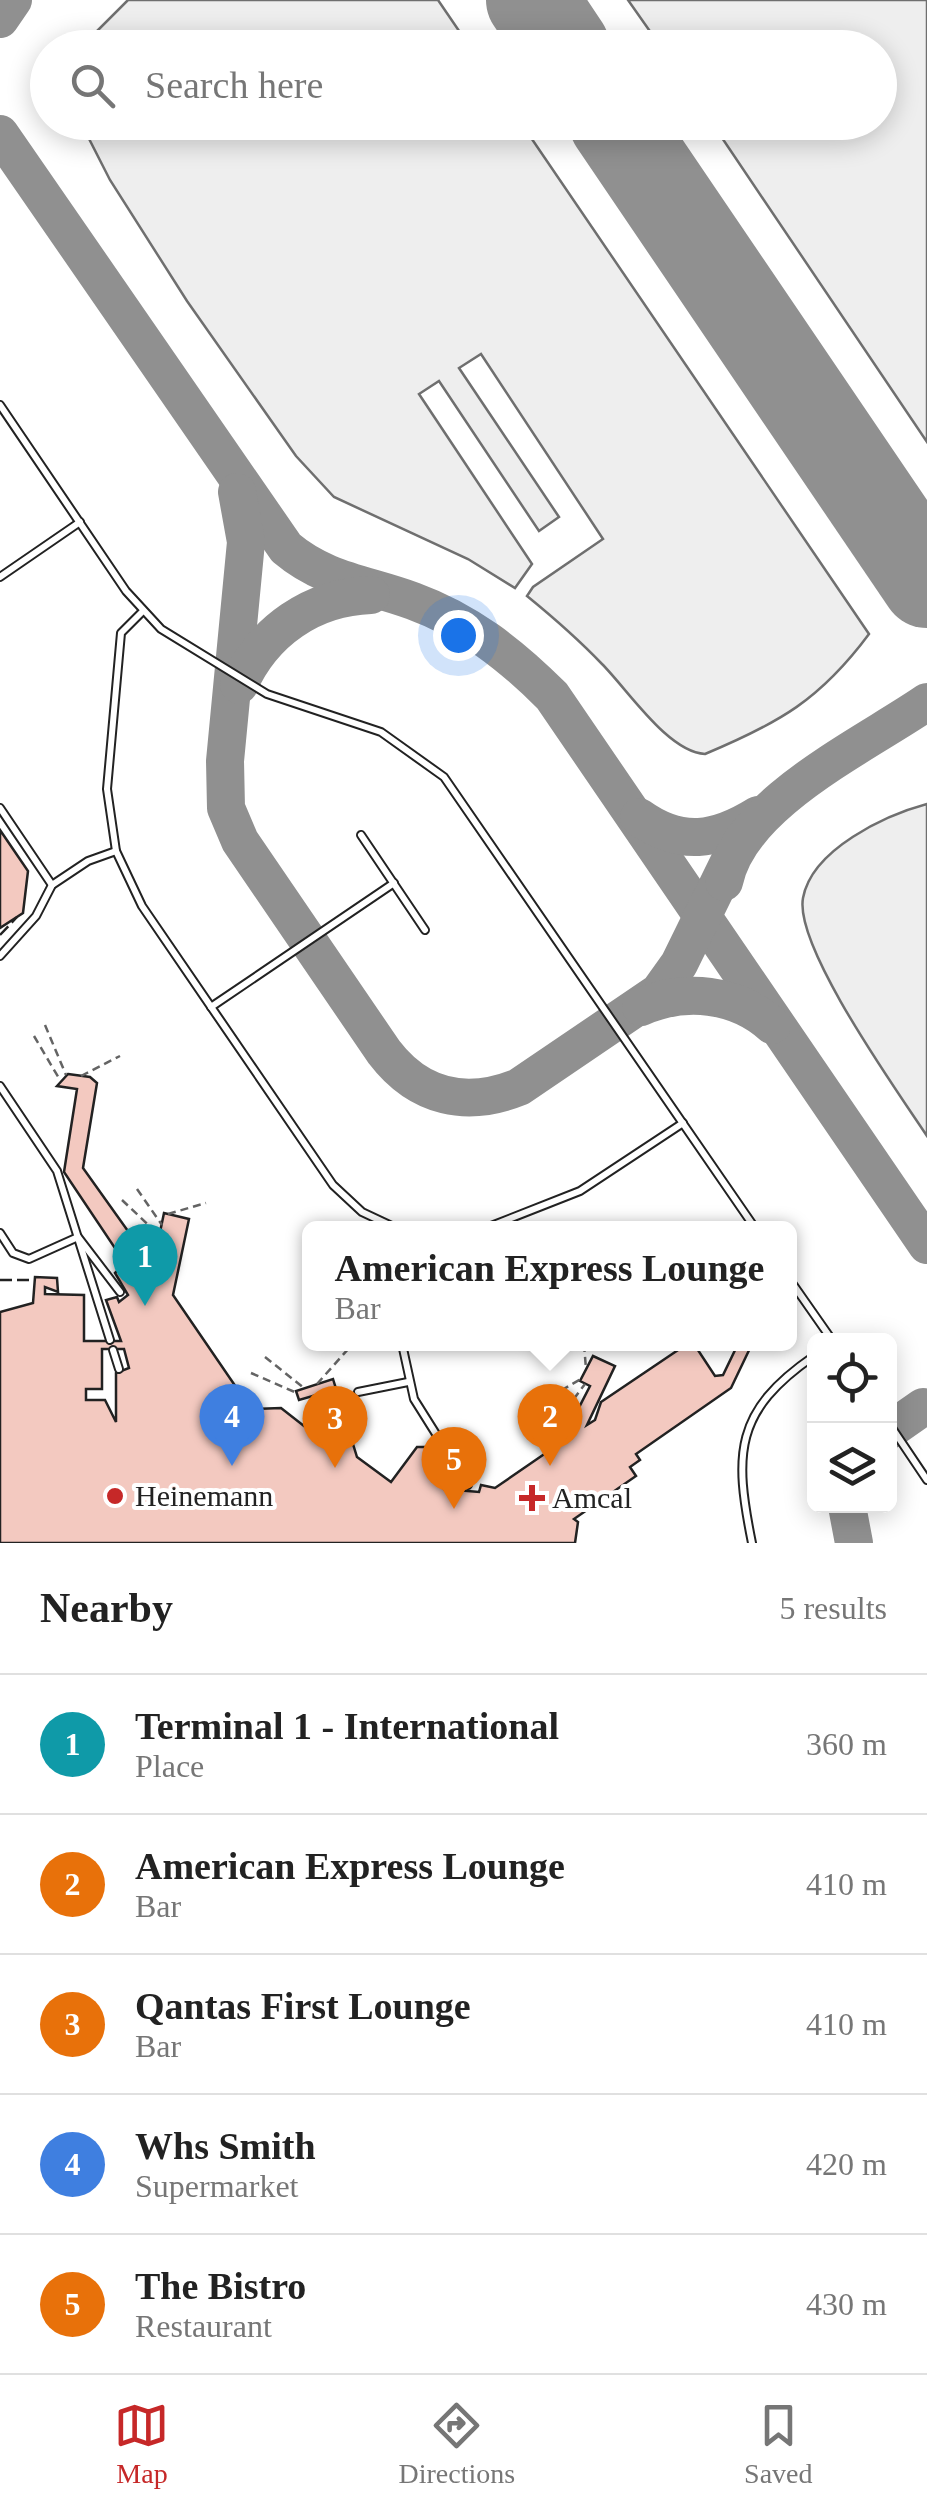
<!DOCTYPE html>
<style>
:root{--surface:#fff;--page:#f6f6f6;--text:#222;--muted:#767676;--line:#e0e0e0;--accent:#c62828}
body{margin:0;font-family:Georgia,serif;background:var(--page);color:var(--text)}
.controls{position:absolute;right:30px;bottom:30px;display:grid;overflow:hidden;border-radius:15px;box-shadow:0 5px 25px #0003}
.controls button{width:90px;height:90px;display:grid;place-items:center;padding:0;border:0;border-bottom:2px solid var(--line);background:var(--surface);color:var(--text);font:50px sans-serif}
.you{position:absolute;left:458px;top:635px;width:35px;height:35px;margin:-25px;border:8px solid #fff;border-radius:50%;background:#1a73e8;box-shadow:0 0 0 15px #1a73e833}
.badge{display:grid;place-items:center;width:65px;height:65px;border-radius:50%;background:var(--accent);color:#fff;font-size:32px;font-weight:700}
.pin{position:absolute;translate:-50% -82px;filter:drop-shadow(0 2px 5px #0008)}
.pin::after{content:'';position:absolute;top:52px;width:35px;height:30px;background:inherit;clip-path:polygon(0 0,100% 0,50% 100%)}
.popup{position:absolute;left:302px;top:1221px;width:495px;height:130px;box-sizing:border-box;display:grid;place-content:center;border-radius:15px;background:var(--surface);filter:drop-shadow(0 2px 8px #0005);font-size:32px;white-space:nowrap;color:var(--muted)}
.popup b{font-size:38px;color:var(--text)}
.popup::after{content:'';position:absolute;left:50%;top:100%;margin-left:-20px;border:20px solid transparent;border-top-color:var(--surface)}
.list{margin:0;padding:0;list-style:none}
h2{display:flex;justify-content:space-between;align-items:center;height:130px;margin:0;padding:0 40px;font-size:42px}
h2 small{font-size:32px;font-weight:400;color:var(--muted)}
.list li{display:grid;grid-template-columns:65px 1fr auto;gap:30px;align-items:center;box-sizing:border-box;height:140px;padding:0 40px;border-top:2px solid var(--line)}
.list b{display:block;font-size:38px;white-space:nowrap}
.list p{margin:0;font-size:32px;white-space:nowrap;color:var(--muted)}
.list em{font-size:32px;font-style:normal;color:var(--muted)}
.icon{flex:none;width:55px;height:55px;fill:none;stroke:currentColor;stroke-width:2;stroke-linecap:round;stroke-linejoin:round}
.map{position:relative;flex:none;width:927px;height:1543px;overflow:hidden}
.search{position:absolute;background:var(--surface);box-shadow:0 5px 25px #0003;left:30px;right:30px;top:30px;height:110px;display:flex;align-items:center;gap:25px;box-sizing:border-box;padding:0 35px;border-radius:55px;color:var(--muted);font-size:38px}
.sheet{height:830px;background:var(--surface)}
nav{display:flex;justify-content:space-around;align-items:center;box-sizing:border-box;height:140px;border-top:2px solid var(--line);background:var(--surface);font-size:28px;color:var(--muted)}
nav a{display:grid;justify-items:center;gap:5px}
nav .on{color:var(--accent)}
.map>svg:first-child{display:block}
</style>
<div class="map">
<svg width="927" height="1543" viewBox="0 0 927 1543">
<rect width="100%" height="100%" fill="#fff"/>
<g fill="#eee" stroke="#6f6f6f" stroke-width="2.5">
<path d="M128,0h310l32,47h-389z"/>
<path d="M628,0h299v442l-215,-319 168,-1v-74l-219,-1z"/>
<path d="M81,123h440l348,511c-49,66 -90,89 -164,120 -37,-2 -77,-64 -103,-90 -23,-24 -48,-46 -75,-68l6,-9 70,-48 -122,-185 -22,14 100,149 -20,14 -100,-150 -20,13 113,170 -17,24 -47,-29 -134,-62 -38,-41 -109,-155 -77,-121z"/>
<path d="M927,804v332c-29,-44 -133,-189 -124,-238 9,-49 83,-83 124,-94z"/>
</g>
<g fill="none" stroke-linecap="round" stroke-linejoin="round">
<g stroke="#909090" stroke-width="38">
<path d="M0,19l13,-19"/>
<path d="M0,134l286,414c39,33 81,36 127,53 55,20 98,54 139,95l375,549"/>
<path d="M237,492l9,50 -21,219 1,47 14,33 144,211c35,46 83,56 135,35l140,-95 20,-28 51,-104"/>
<path d="M922,578l5,7"/>
<path d="M239,685c24,-54 73,-88 132,-90"/>
<path d="M639,817c42,30 77,24 119,-2"/>
<path d="M724,882c16,-79 139,-136 203,-180"/>
<path d="M641,1007c44,-19 95,-14 131,18"/>
<path d="M890,1430l33,-23"/>
<path d="M847,1506l7,37"/>
</g>
<g stroke="#909090" stroke-width="92">
<path d="M532,0l32,48"/>
<path d="M615,122l312,460"/>
</g>
</g>
<g fill="#f3c9c0" stroke="#222" stroke-width="2.5" fill-rule="evenodd">
<path d="M0,830l28,41 -5,42 -23,15z"/>
<path d="M68,1074l22,3 7,6 -14,85 77,108 8,-36 -9,-3 5,-24 25,6 -16,76 78,114 30,-1 37,29 23,10 -18,-54 -24,7 -3,-9 37,-12 24,78 34,25 26,-35h17l10,42 35,3 2,-7 14,3 80,-55 -5,-8 20,-39 -10,-5 13,-25 22,10 -28,59 8,-5 6,-18 86,-58h7l21,32 8,-1 15,-31h14l-21,44 -95,66 4,6 -10,7 6,9 -62,43 4,3 -3,21h-575v-231l33,-9 2,-26 22,1 1,14 -13,-5v7l39,1v46h37l-15,-41 11,-3 2,5 9,-7 -13,-22 10,-10 -61,-91 13,-83 -20,-3zM102,1349h22l5,19 -13,5v49l-11,-22h-19v-11h16z"/>
</g>
<g fill="none" stroke-linecap="round" stroke-linejoin="round">
<defs>
<g id="service">
<path d="M0,405l126,186 35,38 106,65 114,38 63,45 311,451"/>
<path d="M0,577l80,-55"/>
<path d="M143,611l-22,22 -14,156 9,62 26,55 191,279 29,27 34,16"/>
<path d="M0,808l52,77"/>
<path d="M361,835l64,95"/>
<path d="M0,956l36,-40 16,-31 36,-24 28,-10"/>
<path d="M211,1007l183,-124"/>
<path d="M0,1086l57,85 53,169"/>
<path d="M486,1228l94,-37 103,-68"/>
<path d="M0,1233l13,20 16,6 49,-22 42,55"/>
<path d="M790,1280l42,60"/>
<path d="M402,1344l12,55 54,86"/>
<path d="M113,1350l6,19"/>
<path d="M358,1392l50,-10"/>
<path d="M890,1425l37,55"/>
<path d="M752,1543c-18,-89 -18,-132 62,-187"/>
</g>
</defs>
<use href="#service" stroke="#222" stroke-width="10"/>
<g stroke="#646464" stroke-width="2.5" stroke-dasharray="8 5" stroke-linecap="butt">
<path d="M45,1025l21,50"/>
<path d="M34,1036l26,44"/>
<path d="M81,1076l39,-20"/>
<path d="M137,1189l25,36"/>
<path d="M122,1200l37,35"/>
<path d="M168,1214l38,-11"/>
<path d="M584,1344l2,25"/>
<path d="M265,1357l39,31"/>
<path d="M251,1373l46,20"/>
<path d="M317,1384l32,-36"/>
<path d="M550,1397l31,-18"/>
<path d="M558,1420l27,-36"/>
</g>
<use href="#service" stroke="#fff" stroke-width="6"/>
<g stroke="#222" stroke-width="2.5" stroke-dasharray="12 5" stroke-linecap="butt">
<path d="M0,935l17,-18"/>
<path d="M0,1280h33"/>
</g>
</g>
<g fill="#c62828" stroke="#fff" stroke-width="4">
<circle cx="115" cy="1496" r="10"/>
<path d="M527 1483h10v10h10v10h-10v10h-10v-10h-10v-10h10z"/>
</g>
<g text-anchor="middle" stroke-width="8" stroke-linejoin="round" paint-order="stroke">
<g font-size="30" fill="#222" stroke="#fff" text-anchor="start">
<text x="135" y="1506">Heinemann</text>
<text x="552" y="1508">Amcal</text>
</g>
</g>
</svg>
<div class="controls">
<button><svg class="icon" aria-label="locate" viewBox="0 0 24 24"><circle cx="12" cy="12" r="6"/><path d="M12 2v4M12 18v4M2 12h4M18 12h4"/></svg></button>
<button><svg class="icon" aria-label="layers" viewBox="0 0 24 24"><path d="M12 4l9 5-9 5-9-5zM3 14l9 5 9-5"/></svg></button>
</div>
<div class="you"></div>
<div class="pin badge" style="left:145px;top:1306px;background:#0f9aa8">1</div>
<div class="pin badge" style="left:550px;top:1466px;background:#e8710a">2</div>
<div class="popup"><b>American Express Lounge</b>Bar</div>
<div class="pin badge" style="left:335px;top:1468px;background:#e8710a">3</div>
<div class="pin badge" style="left:232px;top:1466px;background:#3f7fe0">4</div>
<div class="pin badge" style="left:454px;top:1509px;background:#e8710a">5</div>
<div class="search"><svg class="icon" aria-label="search" viewBox="0 0 24 24"><circle cx="10" cy="10" r="6"/><path d="M15 15l6 6"/></svg>Search here</div>
</div>
<section class="sheet">
<h2>Nearby<small>5 results</small></h2>
<ul class="list">
<li><span class="badge" style="background:#0f9aa8">1</span><div><b>Terminal 1 - International</b><p>Place</p></div><em>360 m</em></li>
<li><span class="badge" style="background:#e8710a">2</span><div><b>American Express Lounge</b><p>Bar</p></div><em>410 m</em></li>
<li><span class="badge" style="background:#e8710a">3</span><div><b>Qantas First Lounge</b><p>Bar</p></div><em>410 m</em></li>
<li><span class="badge" style="background:#3f7fe0">4</span><div><b>Whs Smith</b><p>Supermarket</p></div><em>420 m</em></li>
<li><span class="badge" style="background:#e8710a">5</span><div><b>The Bistro</b><p>Restaurant</p></div><em>430 m</em></li>
</ul>
</section>
<nav>
<a class="on"><svg class="icon" aria-label="map" viewBox="0 0 24 24"><path d="M3 6l6-2 6 2 6-2v14l-6 2-6-2-6 2zM9 4v14M15 6v14"/></svg>Map</a>
<a><svg class="icon" aria-label="directions" viewBox="0 0 24 24"><path d="M12 3l9 9-9 9-9-9zM9 14v-3h6M13 9l2 2-2 2"/></svg>Directions</a>
<a><svg class="icon" aria-label="saved" viewBox="0 0 24 24"><path d="M7 4h10v16l-5-4-5 4z"/></svg>Saved</a>
</nav>
